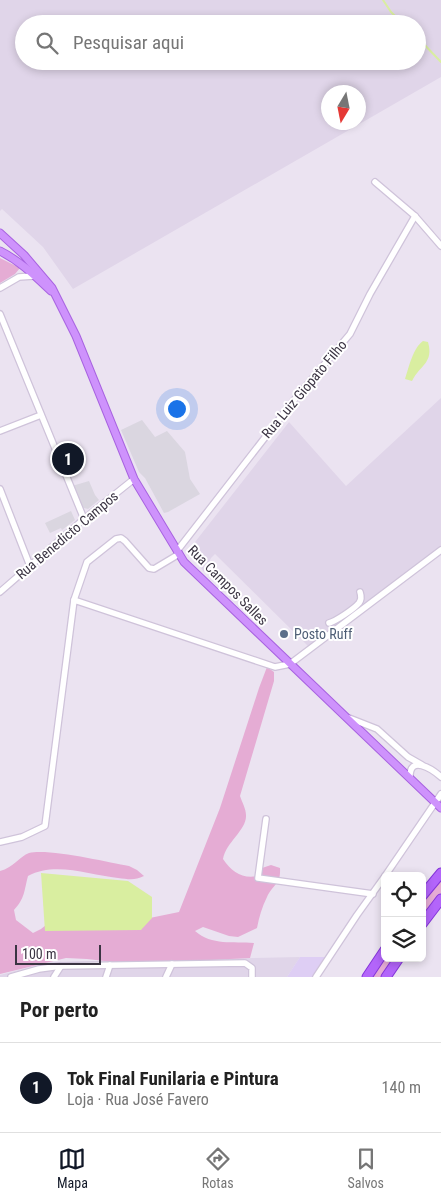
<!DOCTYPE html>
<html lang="pt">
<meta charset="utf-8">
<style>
:root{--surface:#fff;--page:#f2f2f2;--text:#222;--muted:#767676;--line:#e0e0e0;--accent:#111827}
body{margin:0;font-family:"Roboto Condensed",sans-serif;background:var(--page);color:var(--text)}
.controls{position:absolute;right:15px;bottom:15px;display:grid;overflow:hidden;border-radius:8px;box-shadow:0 2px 8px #0003}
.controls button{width:45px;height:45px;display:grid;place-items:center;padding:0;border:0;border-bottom:1px solid var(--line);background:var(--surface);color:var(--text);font:25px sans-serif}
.compass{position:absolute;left:321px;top:85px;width:45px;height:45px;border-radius:50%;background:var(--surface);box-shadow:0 2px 8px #0003;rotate:190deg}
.scale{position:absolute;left:15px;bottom:12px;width:86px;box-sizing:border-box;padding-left:5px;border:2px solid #3b3443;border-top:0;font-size:14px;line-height:18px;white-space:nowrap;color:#3b3443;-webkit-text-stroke:4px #fff;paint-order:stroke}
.you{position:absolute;left:176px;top:408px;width:18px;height:18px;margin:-12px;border:4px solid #fff;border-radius:50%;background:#1a73e8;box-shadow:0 0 0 8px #1a73e833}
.badge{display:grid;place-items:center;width:32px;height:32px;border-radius:50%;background:var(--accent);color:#fff;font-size:16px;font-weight:700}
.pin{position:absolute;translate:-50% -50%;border:2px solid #fff;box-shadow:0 1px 5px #0006}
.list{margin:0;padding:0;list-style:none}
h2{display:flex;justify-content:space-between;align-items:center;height:65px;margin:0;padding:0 20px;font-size:21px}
h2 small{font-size:16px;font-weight:400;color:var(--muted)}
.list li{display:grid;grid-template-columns:32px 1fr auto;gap:15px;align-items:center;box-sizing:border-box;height:90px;padding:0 20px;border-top:1px solid var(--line)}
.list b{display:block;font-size:19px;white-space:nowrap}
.list p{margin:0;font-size:16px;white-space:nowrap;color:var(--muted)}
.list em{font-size:16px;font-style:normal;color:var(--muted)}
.icon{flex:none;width:28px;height:28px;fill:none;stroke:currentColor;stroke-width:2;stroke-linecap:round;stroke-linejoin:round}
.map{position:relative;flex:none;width:441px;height:977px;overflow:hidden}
.search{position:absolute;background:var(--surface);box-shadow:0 2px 8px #0003;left:15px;right:15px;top:15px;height:55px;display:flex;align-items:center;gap:12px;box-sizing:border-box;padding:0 18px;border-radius:28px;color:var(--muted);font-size:19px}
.sheet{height:155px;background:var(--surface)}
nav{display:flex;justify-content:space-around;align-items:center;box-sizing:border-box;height:70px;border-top:1px solid var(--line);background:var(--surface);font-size:14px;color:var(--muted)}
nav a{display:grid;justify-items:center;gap:2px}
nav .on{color:var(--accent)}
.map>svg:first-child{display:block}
</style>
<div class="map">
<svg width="441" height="977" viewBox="0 0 441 977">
<rect width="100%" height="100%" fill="#ebe3f1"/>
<g fill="#e0d5e9" fill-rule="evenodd">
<path d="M0,0h441v77l-368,212 -30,-42 -41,-38 -2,2zM24,24h393v37h-393zM358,92v30h-30v-30z"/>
<path d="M441,398v148l-133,100 -93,-92 -4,4 -7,14 -16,-21 101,-129 57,64z"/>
<path d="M300,957l-13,20h-287v-2l49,-13z"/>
</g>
<path fill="#decef4" d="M300,957h28l-14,20h-27z"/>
<g fill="#dad6e0">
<path d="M142,420l13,17 12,-6 18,21 5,27 10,15 -32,18 -4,1 -19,-35 -6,-6 -18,-42z"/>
<path d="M89,481l6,14 4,5 -11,9 -4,-1 -4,-2 -8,-20z"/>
<path d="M71,511l4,9 -13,10 -1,-2 -11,5 -5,-10z"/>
</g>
<g fill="#e5acd4">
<path d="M0,258l20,10 -5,6 -15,9z"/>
<path d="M267,667l7,5v9l-34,115c2,6 6,13 6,19 1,15 -20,27 -23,44 9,13 19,20 35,17l4,-8 9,-3 9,3c1,17 -7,16 -13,29 -5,10 -8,20 -10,31l-19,9 -9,-1 -26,-9 -8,4c17,15 38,10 59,12l-4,15 -119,6 -44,-5 -21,-1 -66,16v-103c13,-3 20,-15 29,-18 19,-5 78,9 100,13l8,4 7,6c-10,5 -16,3 -26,2 -28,-3 -63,-17 -90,-2 -4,15 -3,22 -14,34l2,10 17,13 8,-4 10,-8 89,-1 39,-8 41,-104 39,-120z"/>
<path d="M441,880v13l-19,25v-15z"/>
<path d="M385,958h9l-12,19h-11z"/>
</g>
<g fill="#d9eea0">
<path d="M423,341l5,1c6,21 -8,23 -16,39l-7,-2c4,-12 8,-31 18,-38z"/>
<path d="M41,873l87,8 24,16v21l-11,12 -96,1z"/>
</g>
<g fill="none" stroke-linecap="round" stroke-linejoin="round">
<g stroke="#d9eea0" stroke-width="2">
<path d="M383,0l8,12 12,12"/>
<path d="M417,37l24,25"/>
</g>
<defs>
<g id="minor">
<path d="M375,182l40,34 26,30"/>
<path d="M0,288l19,-11 15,-1"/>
<path d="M0,314l84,205"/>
<path d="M0,431l41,-16"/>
<path d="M0,489l30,77"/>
<path d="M177,551l117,-151 56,-66 20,-40 45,-78"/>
<path d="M0,592l84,-73 50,-40"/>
<path d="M74,600l13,-38 29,-23 5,-1 4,3 24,27 5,1 25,-15"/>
<path d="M329,623c7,-2 25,-14 30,-20 3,-4 2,-8 1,-11"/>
<path d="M349,718l28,11 31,28 14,8"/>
<path d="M410,778c-1,-24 22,-9 31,-1"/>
<path d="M266,819l-8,59 115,16"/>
<path d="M0,842l22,-5 23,-11 29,-226 201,67 15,-3 151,-114"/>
<path d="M385,876l56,-82"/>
<path d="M11,977l28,-8 22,-3 184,-3 7,5v9"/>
<path d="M54,977l7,-11"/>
<path d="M106,977l4,-12"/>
<path d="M166,977l6,-13"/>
<path d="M316,977l41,-62 28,-39"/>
</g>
<g id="major">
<path d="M0,233l24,22 28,33 24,48 58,143 50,83 257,246"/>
<path d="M0,251c20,10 35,25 51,40"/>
</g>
<g id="highway">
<path d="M422,896l19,-23"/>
<path d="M422,924l19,-25"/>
<path d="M367,977l18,-27"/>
<path d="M386,977l13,-19"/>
</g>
</defs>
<use href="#minor" stroke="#cfc3da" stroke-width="8"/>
<use href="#major" stroke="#a863e0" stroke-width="9"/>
<use href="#highway" stroke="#8536d9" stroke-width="11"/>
<use href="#minor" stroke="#fff" stroke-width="5.5"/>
<use href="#major" stroke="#ce92fc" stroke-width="7"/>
<use href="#highway" stroke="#b365fa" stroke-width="9"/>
</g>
<circle fill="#5c6f8a" stroke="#fff" stroke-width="2" cx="284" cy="634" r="5"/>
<g text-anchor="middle" stroke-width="4" stroke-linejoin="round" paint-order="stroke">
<g font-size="14" fill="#3b3443" stroke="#fff">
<text transform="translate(304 389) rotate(-50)" y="5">Rua Luiz Giopato Filho</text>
<text transform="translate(67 535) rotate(-40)" y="5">Rua Benedicto Campos</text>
<text transform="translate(228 585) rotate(45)" y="5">Rua Campos Salles</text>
</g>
<g font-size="14" fill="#4e5e75" stroke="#fff" text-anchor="start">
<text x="294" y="639">Posto Ruff</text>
</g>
</g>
</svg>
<div class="controls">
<button><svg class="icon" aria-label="locate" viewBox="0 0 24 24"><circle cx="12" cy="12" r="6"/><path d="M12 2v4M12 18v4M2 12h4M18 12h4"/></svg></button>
<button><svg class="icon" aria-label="layers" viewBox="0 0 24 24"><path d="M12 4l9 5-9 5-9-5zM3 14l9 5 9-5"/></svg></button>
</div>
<svg class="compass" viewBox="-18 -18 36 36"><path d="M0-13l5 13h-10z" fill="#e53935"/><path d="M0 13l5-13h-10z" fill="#767676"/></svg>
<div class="scale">100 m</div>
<div class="you"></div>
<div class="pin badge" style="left:68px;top:459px">1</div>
<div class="search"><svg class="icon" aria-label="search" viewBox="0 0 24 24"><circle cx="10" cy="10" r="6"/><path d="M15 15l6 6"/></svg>Pesquisar aqui</div>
</div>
<section class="sheet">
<h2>Por perto<small></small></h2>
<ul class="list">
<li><span class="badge">1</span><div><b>Tok Final Funilaria e Pintura</b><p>Loja · Rua José Favero</p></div><em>140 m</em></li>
</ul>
</section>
<nav>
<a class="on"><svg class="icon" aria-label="map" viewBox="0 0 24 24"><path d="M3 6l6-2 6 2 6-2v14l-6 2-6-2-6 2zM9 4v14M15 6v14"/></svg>Mapa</a>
<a><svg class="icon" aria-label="directions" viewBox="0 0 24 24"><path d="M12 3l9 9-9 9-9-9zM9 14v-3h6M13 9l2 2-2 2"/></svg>Rotas</a>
<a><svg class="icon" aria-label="saved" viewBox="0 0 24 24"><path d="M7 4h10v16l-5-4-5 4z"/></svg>Salvos</a>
</nav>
